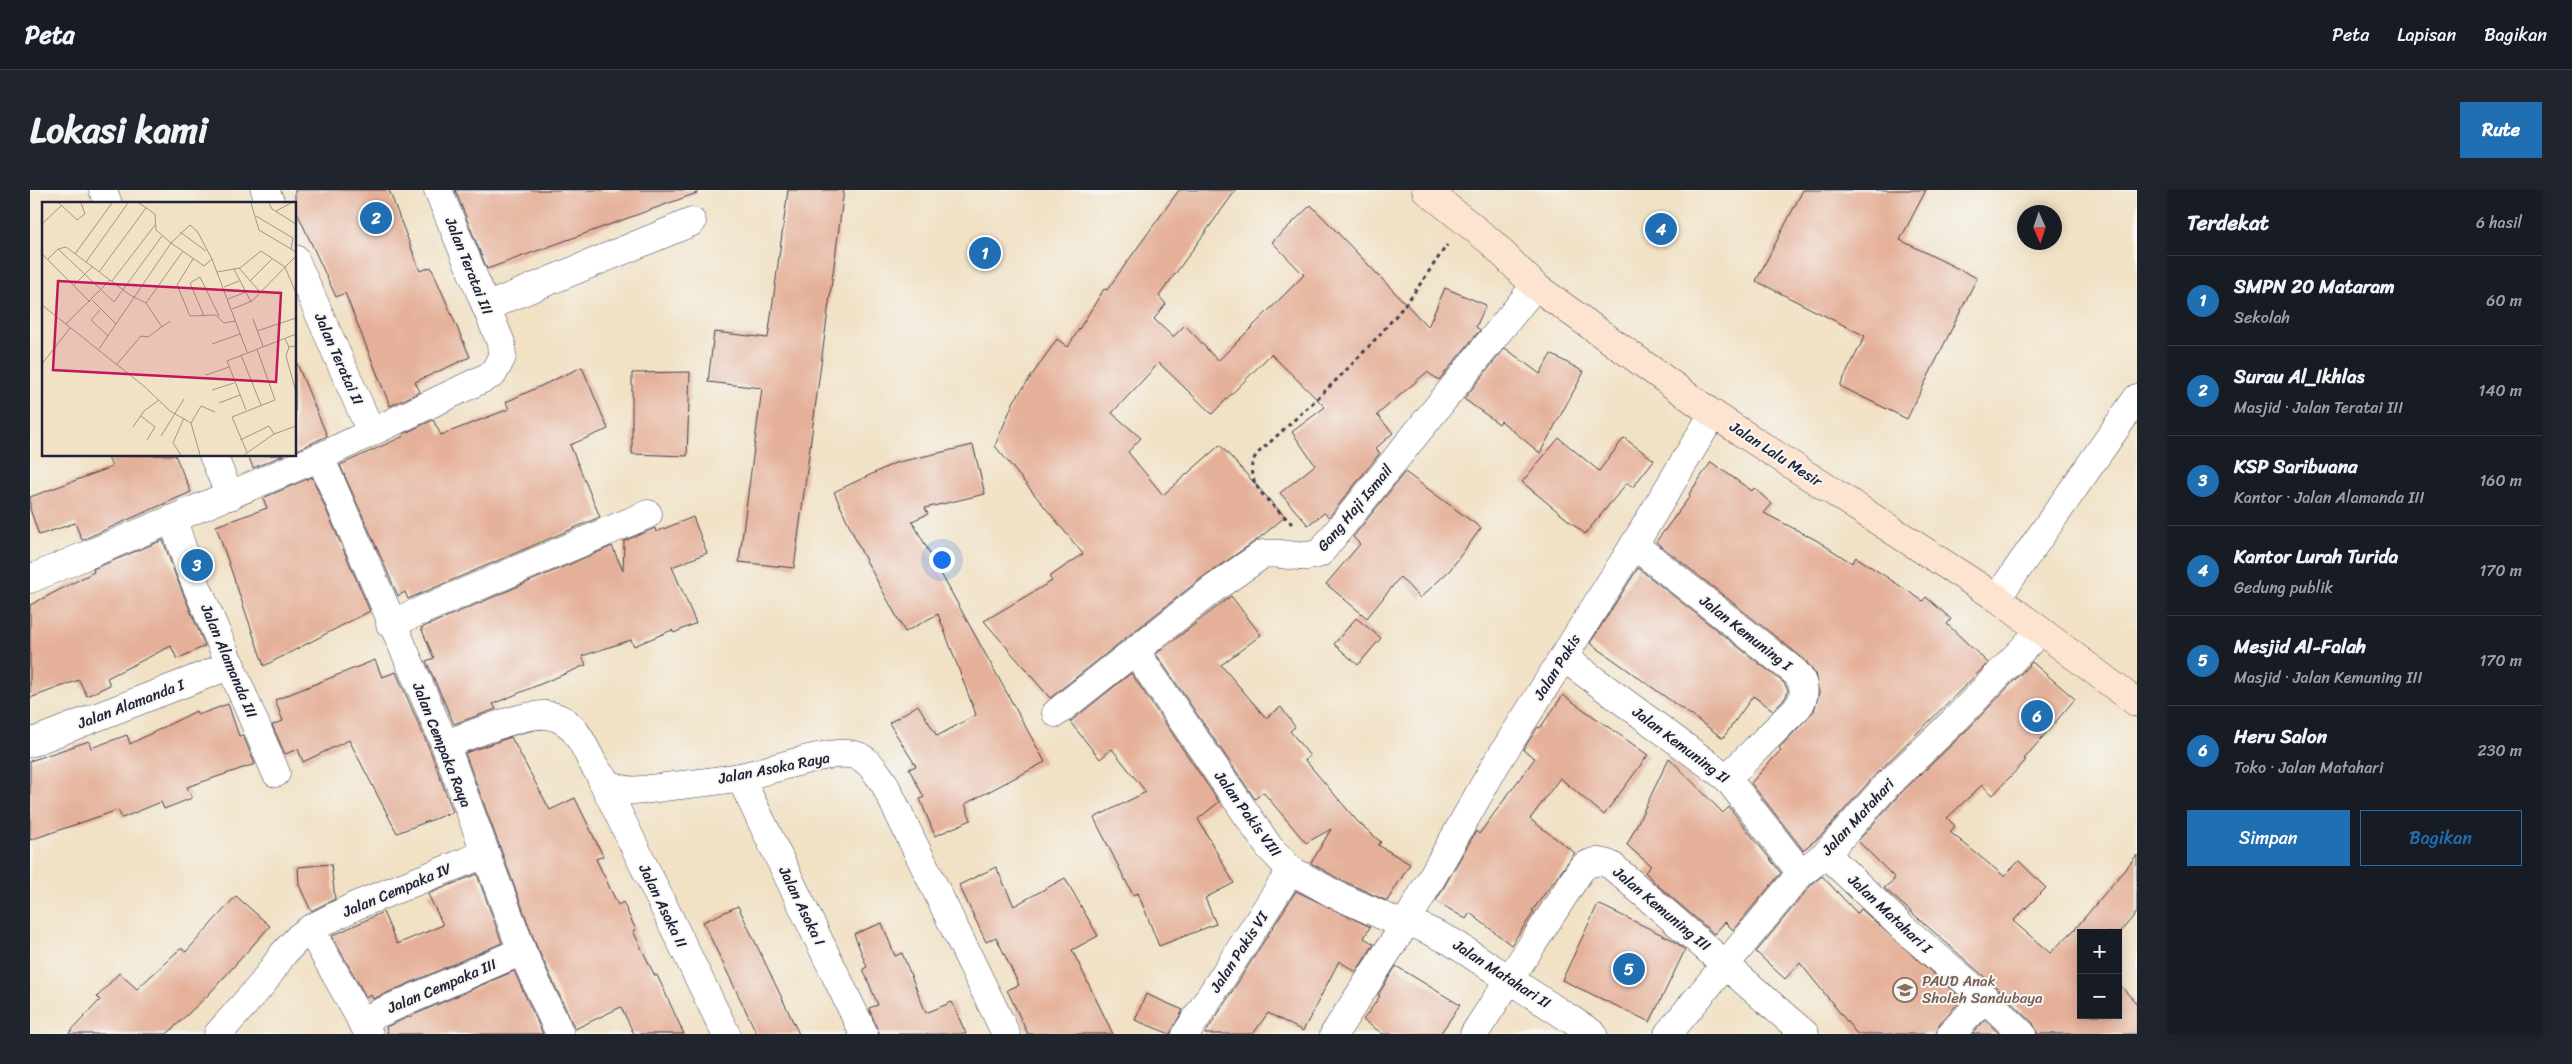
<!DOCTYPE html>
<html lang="id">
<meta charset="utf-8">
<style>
:root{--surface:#171b24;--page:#20242c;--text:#f1f3f6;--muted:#9ea1a6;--line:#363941;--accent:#1f6fb2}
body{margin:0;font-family:Sriracha,sans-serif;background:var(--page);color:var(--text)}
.controls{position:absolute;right:15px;bottom:15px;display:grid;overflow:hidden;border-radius:0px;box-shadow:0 2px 12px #0003}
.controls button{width:45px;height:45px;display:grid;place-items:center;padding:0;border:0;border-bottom:1px solid var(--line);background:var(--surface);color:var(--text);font:25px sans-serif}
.compass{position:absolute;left:1987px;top:15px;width:45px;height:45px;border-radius:50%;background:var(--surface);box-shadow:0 2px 12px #0003;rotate:177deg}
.you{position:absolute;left:911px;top:369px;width:18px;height:18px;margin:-12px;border:4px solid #fff;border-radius:50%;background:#1a73e8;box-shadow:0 0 0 8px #1a73e833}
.badge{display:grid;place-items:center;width:32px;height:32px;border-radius:50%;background:var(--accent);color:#fff;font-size:16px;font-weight:700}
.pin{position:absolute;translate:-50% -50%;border:2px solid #fff;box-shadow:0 1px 5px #0006}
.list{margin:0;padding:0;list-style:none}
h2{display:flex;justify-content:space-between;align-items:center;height:65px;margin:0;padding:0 20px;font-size:21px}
h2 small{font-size:16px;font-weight:400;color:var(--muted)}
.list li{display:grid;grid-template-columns:32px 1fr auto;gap:15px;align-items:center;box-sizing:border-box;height:90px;padding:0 20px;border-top:1px solid var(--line)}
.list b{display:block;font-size:19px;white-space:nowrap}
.list p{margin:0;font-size:16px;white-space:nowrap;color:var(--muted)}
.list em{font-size:16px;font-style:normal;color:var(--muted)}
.actions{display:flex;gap:10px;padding:15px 20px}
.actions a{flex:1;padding:11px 0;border:1px solid var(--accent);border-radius:0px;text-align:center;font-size:18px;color:var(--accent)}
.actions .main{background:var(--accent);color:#fff}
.map{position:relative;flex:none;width:2107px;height:844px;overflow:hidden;border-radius:0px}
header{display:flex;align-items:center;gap:30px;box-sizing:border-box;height:70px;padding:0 25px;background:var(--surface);border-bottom:1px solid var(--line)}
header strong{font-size:24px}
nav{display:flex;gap:28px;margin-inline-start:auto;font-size:18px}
.intro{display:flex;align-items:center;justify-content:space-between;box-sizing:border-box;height:120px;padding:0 30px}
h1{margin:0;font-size:35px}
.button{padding:12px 22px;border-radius:0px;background:var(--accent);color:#fff;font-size:18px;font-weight:700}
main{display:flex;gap:30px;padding:0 30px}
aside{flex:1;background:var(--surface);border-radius:0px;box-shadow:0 2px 12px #0003}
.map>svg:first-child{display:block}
</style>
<header>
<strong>Peta</strong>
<nav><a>Peta</a><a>Lapisan</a><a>Bagikan</a></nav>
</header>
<div class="intro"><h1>Lokasi kami</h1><a class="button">Rute</a></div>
<main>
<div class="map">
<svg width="2107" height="844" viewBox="0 0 2107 844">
<rect width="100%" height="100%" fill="#f6f6f2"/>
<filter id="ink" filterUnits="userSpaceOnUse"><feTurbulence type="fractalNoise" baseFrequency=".02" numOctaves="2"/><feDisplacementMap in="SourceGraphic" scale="10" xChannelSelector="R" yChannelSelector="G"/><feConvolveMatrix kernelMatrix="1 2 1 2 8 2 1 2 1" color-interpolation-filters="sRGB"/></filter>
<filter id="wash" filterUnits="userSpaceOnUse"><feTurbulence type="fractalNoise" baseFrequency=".0096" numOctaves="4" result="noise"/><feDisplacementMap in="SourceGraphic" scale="20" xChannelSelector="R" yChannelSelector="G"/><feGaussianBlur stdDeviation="1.12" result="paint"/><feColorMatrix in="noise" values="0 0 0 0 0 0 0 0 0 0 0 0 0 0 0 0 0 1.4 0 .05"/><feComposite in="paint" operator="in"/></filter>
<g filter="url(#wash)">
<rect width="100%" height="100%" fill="#f1e1c5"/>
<g id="blocks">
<g fill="#e5b099">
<path d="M265,0h94l31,81 11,-4 39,90 -55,25 5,10 -30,14 -45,-113 -9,4 -41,-89z"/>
<path d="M425,0h242v3l-210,76z"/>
<path d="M758,0h56l-50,378 -55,-6 23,-174 -54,-6 6,-50 54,6z"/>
<path d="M1149,0h57l-77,106 7,8 -12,15 19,18 12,-12 33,36 86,-86 -32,-33 39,-37 117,122 17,-39 41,17 -10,22 4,3 -41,50 -12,-8 -50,43 16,18 -18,16 5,4 -51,64 -5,-4 -16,12 -28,-32 35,-28 -23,-33 33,-25 -54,-53 -59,60 -53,-51 -47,50 29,25 -13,14 35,43 57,-50 65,72 -28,23 -54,37 -153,121 -66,-77 68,-40 -3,-4 34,-23 -88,-108 19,-45 43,-62 11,8 36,-58 3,1z"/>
<path d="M1773,0h123l-26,50 77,38 -70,141 -67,-33 25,-50 -109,-55z"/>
<path d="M1475,158l35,26 11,-20 33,18 -44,81 -39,-32 -2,3 -35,-25z"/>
<path d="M265,169l32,77 -32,15z"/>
<path d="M552,177l26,62 -38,16 30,72 -192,82 -3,-7 -7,4 -58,-131 64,-29 -1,-2 30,-14 8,15 68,-26 -3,-7z"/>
<path d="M660,182l-3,84 -55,-2v-81z"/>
<path d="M1529,248l40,33 25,-33 30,22 -21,27 -6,-4 -42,51 -63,-52z"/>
<path d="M943,255l12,49 -60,14 3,6 -16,7 133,241 -80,42 6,16 -36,16 -15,-37 4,-2 -15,-28 7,-3 -27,-43 29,-18 19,31 39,-21 -38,-101 -33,18 -43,-79 -28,-61 61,-29z"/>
<path d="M77,265h68l16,37 -109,48 -7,-17 -36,12 -9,-26v-12l82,-30z"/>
<path d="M218,265h36l-31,13z"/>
<path d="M1681,272l41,29 2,-3 18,16 -8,9 52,27 36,23 4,-6 67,44 3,-4 25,22 -4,5 41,39 -112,111 -54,61 -19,15 -52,-67 30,-33 -2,-2 35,-37 5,-18 -4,-19 -10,-14 -149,-118 34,-46 -1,-2z"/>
<path d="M1375,282l76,56 -31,42 -30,28 -20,-21 -33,41 -41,-34 34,-40 -7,-7z"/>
<path d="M282,287l58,134 -106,55 -48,-140 51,-18 -4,-10z"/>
<path d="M663,327l14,36 -35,14 24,56 -22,10 -2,-3 -38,16 -3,-6 -49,16 4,9 -93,39 3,5 -42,15 -28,-63 8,-3 -13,-30 191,-82 11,25 1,-30 31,-13 1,4z"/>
<path d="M133,350l12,34 30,72 -28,13 -6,-13 -64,32 3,7 -23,11 -8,-16 -49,18v-93l64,-33 -1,-3z"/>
<path d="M1608,378l146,115 4,7 -2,7 -13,13 -20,-14 -30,42 -133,-95z"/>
<path d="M1201,406l30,39 -40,30 45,53 15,-11 14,20 -5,4 20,25 -5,4 53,62 23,20 -3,3 32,19 -23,37 -46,-21 -30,-17 20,-34 -25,14 -43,-51 -8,7 -99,-145z"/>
<path d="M1326,428l25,20 -23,27 -24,-21z"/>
<path d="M345,470l7,17 14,-5 34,78 23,62 -56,21 -48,-93 -46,22 -5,-13 -13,5 -13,-29 11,-4 -8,-21z"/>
<path d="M2002,472l43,37 -51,60 2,1 -33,35 -11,-10 -35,33 8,8 -5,6 54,44 15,-15 27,27 -33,33 37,32 25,-24 62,-74v57l-19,23v-2h-37v82h37v-32l19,21v30h-100l-4,-11 -37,-36 -112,-99 10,-8v-3l-36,-36 40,-45 70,-67z"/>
<path d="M1101,483l88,129 -21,17 36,64 -29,15 11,26 -57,22 -21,-53 -5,2 -39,-77 52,-26 -34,-43 -12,10 -30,-37z"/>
<path d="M1533,505l85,60 -44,60 -44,-37 -30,41 45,34 -43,58 2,1 -23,33 -41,-32 -4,6 -30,-18 40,-70 3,3 56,-76 -12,-8 15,-23 2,1z"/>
<path d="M198,514l11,32 4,-1 12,29 -68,23 5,11 -28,11 -3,-7 -39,16 -4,-8 -88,30v-79l59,-20 2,7 36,-13 3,9 66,-33 2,4z"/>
<path d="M481,547l39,73 25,-12 28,58 -7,3 22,46 5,-3 13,28 -3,1 22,45 2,-1 27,59h-50l-13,-27 -46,22 -39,-84 -71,-192z"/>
<path d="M1639,568l54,55 6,-6 52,66 -48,57 -8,-8 -11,12 -59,-51 -10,-11 6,-6 -24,-21z"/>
<path d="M301,674l4,35 -24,12 -12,-26 -1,-18z"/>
<path d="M966,677l18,39 51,-28 33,58 -26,14 41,84h-85l-21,-44 12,-5 -23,-48 -10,5 -27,-57z"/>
<path d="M447,684l25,69 -129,56 -2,-4 -5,2 -34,-61 51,-24 14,32 46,-19 -15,-31z"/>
<path d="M1792,686l35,37 4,-4 101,90 -22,24 -4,11h-79l-57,-71 -15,16 -29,-27 56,-68z"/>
<path d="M1266,701l74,36 -6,11 10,6 -18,28 -17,-11 -36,70 -35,-18 -15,21h-48z"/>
<path d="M206,706l34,30 -61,68 -42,40h-99l32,-34 -3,-3 22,-24 18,16 44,-41 5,4z"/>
<path d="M1568,714l75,36 12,10 -35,72 -88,-42z"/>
<path d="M708,716l61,128h-42l-54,-112z"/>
<path d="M852,733l13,33 7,-3 24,60 26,-11 14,32h-87l-10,-26 9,-3 -15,-36 4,-2 -13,-33z"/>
<path d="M1366,776l64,39 -20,29h-57l-20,-14 17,-24 -2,-1z"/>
<path d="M484,781l29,63h-155l-2,-7z"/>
<path d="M1116,804l37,16 -13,24 -35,-14z"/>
<path d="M1955,830l15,14h-28z"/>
</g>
</g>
</g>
<g filter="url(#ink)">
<use href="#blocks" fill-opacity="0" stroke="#413f50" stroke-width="1"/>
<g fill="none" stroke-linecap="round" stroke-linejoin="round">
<defs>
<g id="street">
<path d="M73,0l5,14"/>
<path d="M235,0l6,14"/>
<path d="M265,69l76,173"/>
<path d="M456,117l206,-85"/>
<path d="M183,265l17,41"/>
<path d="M290,267l125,287 77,207 38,83"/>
<path d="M143,330l16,48 87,205"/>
<path d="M1604,355l161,127c10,10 12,23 3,35l-71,71"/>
<path d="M0,389l290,-122 173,-83 9,-17 -1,-14 -63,-153"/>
<path d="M1967,408l140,-200"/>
<path d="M360,434l258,-110"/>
<path d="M1105,461l134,196 22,23 43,24 65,29 20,3 33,16 141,92"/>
<path d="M1533,467l164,121 74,95"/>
<path d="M1026,523l157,-124 50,-35c22,-3 35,7 57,-1l215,-267"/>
<path d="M0,553l201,-78"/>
<path d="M415,554c24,-8 78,-31 101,-29 53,6 32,83 97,75 32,-5 65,-7 97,-13 28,-5 90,-29 115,-22 14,4 21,17 29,28l122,251"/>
<path d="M710,587l124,257"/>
<path d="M571,588l125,256"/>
<path d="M1796,664l76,73 83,71 37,36"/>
<path d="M280,739l59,105"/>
<path d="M331,831l161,-70"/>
<path d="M188,844l45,-51 20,-29 16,-17 11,-8 47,-24 128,-51"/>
<path d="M1156,844l105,-164"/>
<path d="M1304,844l72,-111 90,-159 138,-219 79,-131"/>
<path d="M1444,844l107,-165c10,-9 20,-9 31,-3l193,168"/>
<path d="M1638,844l133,-161 25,-19 61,-69 70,-67 83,-87"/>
<path d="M1921,844l34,-36"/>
</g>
<path id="secondary" d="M1396,0l65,52 44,44 178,128 284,184 140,105"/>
</defs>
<use href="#street" stroke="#413f50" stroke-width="29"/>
<use href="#secondary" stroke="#413f50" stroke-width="29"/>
<path stroke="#413f50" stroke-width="3" stroke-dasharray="4 4" stroke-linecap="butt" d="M1262,334c-17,-18 -56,-45 -34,-71 53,-48 108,-98 152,-155 13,-17 25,-36 37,-53"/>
<use href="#street" stroke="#fff" stroke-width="28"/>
<use href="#secondary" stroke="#fde4d1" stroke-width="28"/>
</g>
</g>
<defs>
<symbol id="school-ring" viewBox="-11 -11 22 22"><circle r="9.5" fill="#f6f6f2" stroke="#8d6e63" stroke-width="1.5"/><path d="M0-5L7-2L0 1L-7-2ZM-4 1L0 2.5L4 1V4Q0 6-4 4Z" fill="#8d6e63"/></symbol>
</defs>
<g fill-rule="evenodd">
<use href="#school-ring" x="1861" y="786" width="28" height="28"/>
</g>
<g text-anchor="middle" stroke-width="4" stroke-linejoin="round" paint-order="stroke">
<g font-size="15" fill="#22223b" stroke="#f6f6f2">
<text transform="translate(439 76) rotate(68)" y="5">Jalan Teratai III</text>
<text transform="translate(309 169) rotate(66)" y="5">Jalan Teratai II</text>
<text transform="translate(1746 264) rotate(33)" y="5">Jalan Lalu Mesir</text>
<text transform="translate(1325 318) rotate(-50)" y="5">Gang Haji Ismail</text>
<text transform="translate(1716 443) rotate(38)" y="5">Jalan Kemuning I</text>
<text transform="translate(199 471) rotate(67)" y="5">Jalan Alamanda III</text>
<text transform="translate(1527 477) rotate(-58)" y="5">Jalan Pakis</text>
<text transform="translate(101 514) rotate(-21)" y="5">Jalan Alamanda I</text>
<text transform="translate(412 555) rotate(68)" y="5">Jalan Cempaka Raya</text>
<text transform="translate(1651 555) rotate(37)" y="5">Jalan Kemuning II</text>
<text transform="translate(744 578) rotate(-11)" y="5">Jalan Asoka Raya</text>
<text transform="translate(1218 624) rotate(54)" y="5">Jalan Pakis VIII</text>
<text transform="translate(1828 627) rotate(-47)" y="5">Jalan Matahari</text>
<text transform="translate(367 700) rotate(-23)" y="5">Jalan Cempaka IV</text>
<text transform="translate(633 716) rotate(64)" y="5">Jalan Asoka II</text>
<text transform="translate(772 716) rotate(64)" y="5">Jalan Asoka I</text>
<text transform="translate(1632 719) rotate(40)" y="5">Jalan Kemuning III</text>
<text transform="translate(1860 724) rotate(43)" y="5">Jalan Matahari I</text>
<text transform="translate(1209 762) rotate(-57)" y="5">Jalan Pakis VI</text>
<text transform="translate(1472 784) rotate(33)" y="5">Jalan Matahari II</text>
<text transform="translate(412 796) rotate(-23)" y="5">Jalan Cempaka III</text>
</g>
<g font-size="15" fill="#785e54" stroke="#f6f6f2" text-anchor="start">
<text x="1892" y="796">PAUD Anak<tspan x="1892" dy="17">Sholeh Sandubaya</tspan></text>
</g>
</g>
<g transform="translate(12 12)">
<rect width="254" height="254" fill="#f1e1c5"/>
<path fill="none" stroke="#9e958e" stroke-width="1" d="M17,1l18,17 8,-6 -4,-11M97,1l16,11 1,16 15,13 33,23 8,-7M209,1l8,27 37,22M227,1l3,6 24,15M234,9l15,-8M214,14l37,22 -2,11M0,22l19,-18M138,30l26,19M16,47l56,53 48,-66M0,52l48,48M33,52l37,-51M6,57l10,-10 8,-2 64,48 16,8 16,24M151,57l-16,26 13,31 26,-1 8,8 11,-2M44,60l42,-59M197,66l21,24M192,67l17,33M57,70l47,-64M175,70l23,-4 21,-17 24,16 11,26M70,79l43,-56M208,79l22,-22M31,84l19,-19M182,85l15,-6M186,97l18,-7M50,98l24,24M104,101l37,-52M0,103l103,82 25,24 21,12 9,32M190,107l20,-8 44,-45M58,108l-9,10 17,16M162,114l-14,-33 10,-6 19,39M211,117l10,27M24,122l44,-44M215,129l39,-13M243,137l4,8 7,-1M170,142l28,-10M247,145l-3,9 10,36M57,147l72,-106 19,-18 7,6 15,28 35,93M199,153l20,50M0,162l28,-36M75,162l24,-28 7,1 22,-16M164,173l23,-8M170,188l22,-7M177,201l21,-8M204,208l-19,-49 69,-27M99,214l14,11 -8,13M149,221l10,-17 14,6M91,225l11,-16 15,-11M119,234l23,-37M198,238l29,-14 5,8M205,250l-15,-35 43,-17 -18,-51M139,253l-8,-12 11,-25M202,253l30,-21 22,-8"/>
<path fill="#c2185b" fill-opacity="0.15" stroke="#c2185b" stroke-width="2.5" d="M16,79l223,12 -5,89 -223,-12z"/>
<rect width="254" height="254" fill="none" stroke="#22223b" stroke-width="2.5"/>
</g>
</svg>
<div class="controls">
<button>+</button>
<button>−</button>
</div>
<svg class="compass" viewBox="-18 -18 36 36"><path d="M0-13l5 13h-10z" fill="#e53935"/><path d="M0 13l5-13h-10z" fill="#9ea1a6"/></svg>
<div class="you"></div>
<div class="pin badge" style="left:955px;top:63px">1</div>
<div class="pin badge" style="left:346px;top:28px">2</div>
<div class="pin badge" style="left:167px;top:375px">3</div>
<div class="pin badge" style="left:1631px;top:39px">4</div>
<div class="pin badge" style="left:1599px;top:779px">5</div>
<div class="pin badge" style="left:2007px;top:526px">6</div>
</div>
<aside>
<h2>Terdekat<small>6 hasil</small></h2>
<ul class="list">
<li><span class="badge">1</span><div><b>SMPN 20 Mataram</b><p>Sekolah</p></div><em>60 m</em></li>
<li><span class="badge">2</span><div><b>Surau Al_Ikhlas</b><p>Masjid · Jalan Teratai III</p></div><em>140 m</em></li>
<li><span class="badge">3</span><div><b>KSP Saribuana</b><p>Kantor · Jalan Alamanda III</p></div><em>160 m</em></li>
<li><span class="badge">4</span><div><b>Kantor Lurah Turida</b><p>Gedung publik</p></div><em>170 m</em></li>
<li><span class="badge">5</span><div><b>Mesjid Al-Falah</b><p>Masjid · Jalan Kemuning III</p></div><em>170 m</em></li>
<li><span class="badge">6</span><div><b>Heru Salon</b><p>Toko · Jalan Matahari</p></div><em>230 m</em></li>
</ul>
<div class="actions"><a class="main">Simpan</a><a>Bagikan</a></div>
</aside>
</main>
